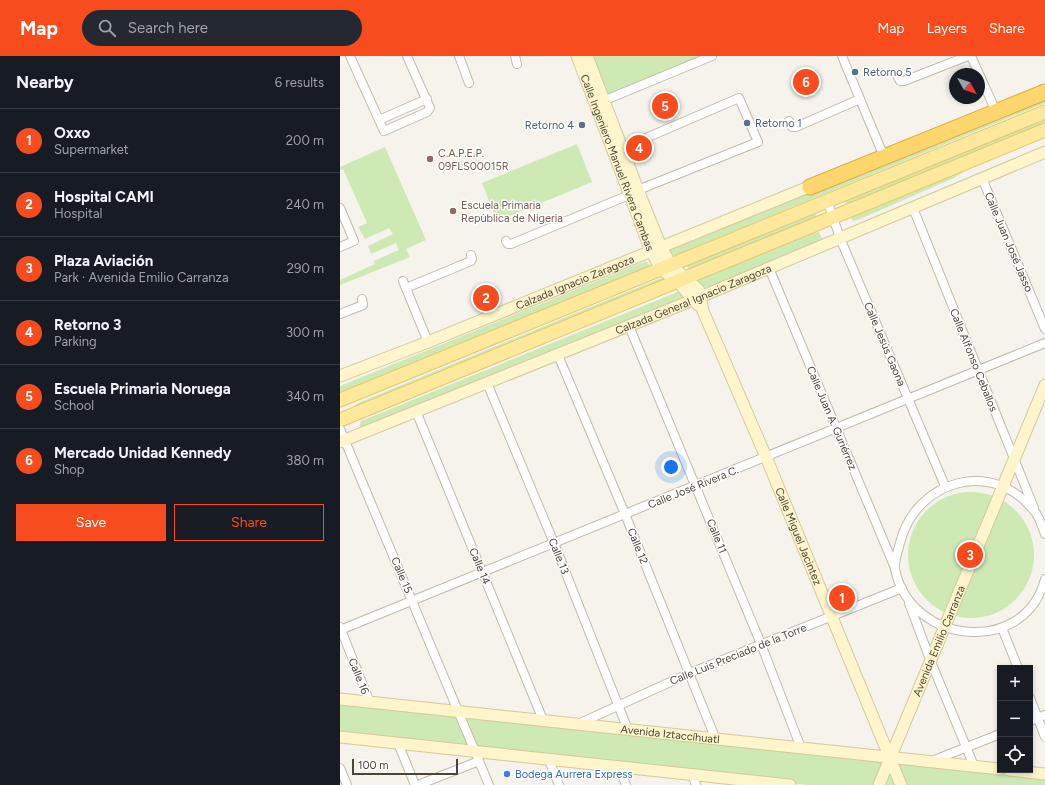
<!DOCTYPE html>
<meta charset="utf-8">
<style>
:root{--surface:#171b24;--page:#242831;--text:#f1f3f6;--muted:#9ea1a6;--line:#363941;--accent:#f94c1e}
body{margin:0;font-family:Figtree,sans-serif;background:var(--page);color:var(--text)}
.controls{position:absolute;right:12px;bottom:12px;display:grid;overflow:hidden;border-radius:0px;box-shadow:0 2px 6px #0003}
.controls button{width:36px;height:36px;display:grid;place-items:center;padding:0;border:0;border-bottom:1px solid var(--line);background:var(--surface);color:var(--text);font:20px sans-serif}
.compass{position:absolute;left:609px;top:12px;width:36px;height:36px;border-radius:50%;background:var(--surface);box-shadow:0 2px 6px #0003;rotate:130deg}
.scale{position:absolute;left:12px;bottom:10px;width:106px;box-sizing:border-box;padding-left:4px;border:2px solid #4a4439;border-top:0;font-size:11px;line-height:14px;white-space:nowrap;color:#4a4439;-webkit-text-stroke:3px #fff;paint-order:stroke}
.you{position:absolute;left:331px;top:411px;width:14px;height:14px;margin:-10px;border:3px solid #fff;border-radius:50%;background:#1a73e8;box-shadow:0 0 0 6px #1a73e833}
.badge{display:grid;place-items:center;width:26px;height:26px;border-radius:50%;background:var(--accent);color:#fff;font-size:13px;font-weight:700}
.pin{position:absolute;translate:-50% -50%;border:2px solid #fff;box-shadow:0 1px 4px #0006}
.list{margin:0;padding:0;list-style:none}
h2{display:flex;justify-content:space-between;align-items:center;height:52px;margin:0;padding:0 16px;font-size:17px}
h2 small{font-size:13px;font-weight:400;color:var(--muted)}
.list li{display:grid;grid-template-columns:26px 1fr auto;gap:12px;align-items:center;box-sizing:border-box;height:64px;padding:0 16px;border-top:1px solid var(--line)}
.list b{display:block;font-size:15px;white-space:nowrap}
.list p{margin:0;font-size:13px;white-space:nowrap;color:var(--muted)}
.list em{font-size:13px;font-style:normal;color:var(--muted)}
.actions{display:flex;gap:8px;padding:12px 16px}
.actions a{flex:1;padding:9px 0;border:1px solid var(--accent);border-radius:0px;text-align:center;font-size:14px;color:var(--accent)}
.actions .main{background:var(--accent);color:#fff}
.icon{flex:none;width:22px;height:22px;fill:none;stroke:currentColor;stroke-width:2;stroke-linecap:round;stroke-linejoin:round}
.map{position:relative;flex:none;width:705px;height:729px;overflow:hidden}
header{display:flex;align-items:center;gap:24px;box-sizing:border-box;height:56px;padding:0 20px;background:var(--accent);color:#fff}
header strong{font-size:19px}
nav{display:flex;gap:22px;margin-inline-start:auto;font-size:14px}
.search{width:280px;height:36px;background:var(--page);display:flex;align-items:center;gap:10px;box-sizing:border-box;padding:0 14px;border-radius:22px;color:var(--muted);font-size:15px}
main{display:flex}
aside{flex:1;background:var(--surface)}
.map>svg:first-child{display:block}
</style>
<header>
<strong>Map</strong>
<div class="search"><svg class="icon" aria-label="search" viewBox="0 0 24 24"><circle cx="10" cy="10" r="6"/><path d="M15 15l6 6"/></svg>Search here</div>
<nav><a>Map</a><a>Layers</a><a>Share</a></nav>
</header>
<main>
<aside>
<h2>Nearby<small>6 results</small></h2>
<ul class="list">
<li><span class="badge">1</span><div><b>Oxxo</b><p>Supermarket</p></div><em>200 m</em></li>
<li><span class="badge">2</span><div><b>Hospital CAMI</b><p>Hospital</p></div><em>240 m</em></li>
<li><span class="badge">3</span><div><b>Plaza Aviación</b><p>Park · Avenida Emilio Carranza</p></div><em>290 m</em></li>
<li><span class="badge">4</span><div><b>Retorno 3</b><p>Parking</p></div><em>300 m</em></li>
<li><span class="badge">5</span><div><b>Escuela Primaria Noruega</b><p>School</p></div><em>340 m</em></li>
<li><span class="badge">6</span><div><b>Mercado Unidad Kennedy</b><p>Shop</p></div><em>380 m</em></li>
</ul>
<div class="actions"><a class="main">Save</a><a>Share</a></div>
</aside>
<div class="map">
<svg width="705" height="729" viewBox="0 0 705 729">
<rect width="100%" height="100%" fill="#f5f3eb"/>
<g fill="#cee9b4">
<path d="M252,0h109l-92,40z"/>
<path d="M705,28v19l-369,152h-3l-5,-7z"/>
<path d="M705,62v6l-194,79 -4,1 -4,-4z"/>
<path d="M237,88l15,38 -95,39 -15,-38z"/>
<path d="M45,91l41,93 -20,9 4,8 -70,28v-5l35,-16 -1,-3 25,-11 -3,-7 -25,11 -3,-8 25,-12 -4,-6 -24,11 -7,-12 9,-4 -24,-54 -3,1v-3z"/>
<path d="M629,112l-15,10 -94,41 -7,2 -2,-3 3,-3z"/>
<path d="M475,157l1,3 -2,3 -121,49h-5l-1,-2 1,-3z"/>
<path d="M479,176l3,7 -4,4 -108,43 -8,2 -6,-6 3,-3 114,-46z"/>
<path d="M306,205l6,7 -312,131v-13z"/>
<path d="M321,222l5,3 -314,127 6,-5z"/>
<path d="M340,235l4,6 -1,3 -321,130 -3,-2 2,-7z"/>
<circle cx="631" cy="499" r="63"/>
<path d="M0,646l634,66 71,9v8h-239l-466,-50z"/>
</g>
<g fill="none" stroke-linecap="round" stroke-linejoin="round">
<defs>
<g id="street">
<path d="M10,0l34,75 43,-19 3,-4 -23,-52"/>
<path d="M119,0l10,27"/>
<path d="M175,0l2,8"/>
<path d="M502,0l40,96"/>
<path d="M631,0l23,51"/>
<path d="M557,19l3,6h4l64,-25"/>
<path d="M263,45l109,-45"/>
<path d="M39,64l48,-21"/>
<path d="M449,65l3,6h4l64,-28"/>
<path d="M278,94l121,-52 19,44 -120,48"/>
<path d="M642,122l63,151"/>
<path d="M487,144l13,38 105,248"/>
<path d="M0,152l14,33 -14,6"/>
<path d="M573,152l121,300"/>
<path d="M166,185l2,3h3l118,-49"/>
<path d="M429,212l126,300"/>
<path d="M63,225l25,61"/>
<path d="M66,232l65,-27 1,-2 -1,-4"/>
<path d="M0,258l23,-9 -1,-6"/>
<path d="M289,270l132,318 40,104"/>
<path d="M218,299l67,159 91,226"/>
<path d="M147,327l67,160 74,187"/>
<path d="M76,355l127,309"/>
<path d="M0,373l149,356"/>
<path d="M705,478c-3,-7 -5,-16 -10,-22 -41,-54 -119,-33 -135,31 -2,7 -6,19 -5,26 15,76 130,88 150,10"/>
<path d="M569,547l22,59 43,104"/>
<path d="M0,571l30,76"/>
<path d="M662,572l16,40"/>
<path d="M0,574l705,-287"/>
<path d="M690,642l15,39"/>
<path d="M690,665l15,-6"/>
<path d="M238,668l112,-51 212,-85"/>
<path d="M58,687l17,42"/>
<path d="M209,704l10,25"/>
<path d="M592,705l68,-27"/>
<path d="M279,711l7,18"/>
<path d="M0,712l7,17"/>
<path d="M352,718l4,11"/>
<path d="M78,729l61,-24"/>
</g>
<g id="secondary">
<path id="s1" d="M237,0l74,195 10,18 17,13 20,23"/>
<path id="s2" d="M247,0l51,134 23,57 10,18 28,25 4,21 63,146 135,328"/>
<path id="s3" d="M0,320l88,-34 388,-158"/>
<path id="s4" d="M0,386l353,-142 352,-148"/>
<path id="s5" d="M0,643l660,70"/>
<path d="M0,681l450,48"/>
<path d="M669,714l36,4"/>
<path id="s6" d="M539,729l166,-400"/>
</g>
<g id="primary">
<path d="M0,344l705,-288"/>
<path d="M0,364l705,-290"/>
</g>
<path id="highway" d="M470,131l235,-95"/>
</defs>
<use href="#street" stroke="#c1bbad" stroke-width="10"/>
<use href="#secondary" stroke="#d5c99b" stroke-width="13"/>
<use href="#primary" stroke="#e4c76a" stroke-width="15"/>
<use href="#highway" stroke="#deac3d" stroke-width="17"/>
<use href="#street" stroke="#fff" stroke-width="8"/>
<use href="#secondary" stroke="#fef5cc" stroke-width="11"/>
<use href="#primary" stroke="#fee89c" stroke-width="13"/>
<use href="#highway" stroke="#fdd66e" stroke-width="15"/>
</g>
<g fill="#5c6f8a" stroke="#fff" stroke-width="1.5">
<circle cx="515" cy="16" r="4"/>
<circle cx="407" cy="67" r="4"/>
<circle cx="242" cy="69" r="4"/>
</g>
<g fill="#8d6e63" stroke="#fff" stroke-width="1.5">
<circle cx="90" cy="103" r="4"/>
<circle cx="113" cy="155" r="4"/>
</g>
<circle fill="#3f7fe0" stroke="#fff" stroke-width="1.5" cx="167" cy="718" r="4"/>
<g text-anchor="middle" stroke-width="3" stroke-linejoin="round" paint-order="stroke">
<g font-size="11" fill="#4e5e75" stroke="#fff" text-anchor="start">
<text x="523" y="20">Retorno 5</text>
<text x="415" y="71">Retorno 1</text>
<text x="234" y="73" text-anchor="end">Retorno 4</text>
</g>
<g font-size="11" fill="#785e54" stroke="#fff" text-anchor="start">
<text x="98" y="101">C.A.P.E.P.<tspan x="98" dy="13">09FLS00015R</tspan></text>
<text x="121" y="153">Escuela Primaria<tspan x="121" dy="13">Repùblica de Nigeria</tspan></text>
</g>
<g font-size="11" fill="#4a4439" stroke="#fff">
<text dy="4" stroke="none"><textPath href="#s1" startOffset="114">Calle Ingeniero Manuel Rivera Cambas</textPath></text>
<text transform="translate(669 186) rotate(67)" y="4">Calle Juan José Jasso</text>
<text dy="4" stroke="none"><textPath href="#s3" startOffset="253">Calzada Ignacio Zaragoza</textPath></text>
<text dy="4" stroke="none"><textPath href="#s4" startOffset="381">Calzada General Ignacio Zaragoza</textPath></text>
<text transform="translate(545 288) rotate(67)" y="4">Calle Jesús Gaona</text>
<text transform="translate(634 304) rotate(68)" y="4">Calle Alfonso Ceballos</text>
<text transform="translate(492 362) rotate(67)" y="4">Calle Juan A. Guriérrez</text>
<text transform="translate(353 431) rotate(-22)" y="4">Calle José Rivera C.</text>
<text transform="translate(377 480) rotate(68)" y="4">Calle 11</text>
<text dy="4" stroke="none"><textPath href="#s2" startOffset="529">Calle Miguel Jacintez</textPath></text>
<text transform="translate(298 490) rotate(68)" y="4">Calle 12</text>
<text transform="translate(219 500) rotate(68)" y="4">Calle 13</text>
<text transform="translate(140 510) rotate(68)" y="4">Calle 14</text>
<text transform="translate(62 519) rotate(67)" y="4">Calle 15</text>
<text dy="4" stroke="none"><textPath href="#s6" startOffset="156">Avenida Emilio Carranza</textPath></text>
<text transform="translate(398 598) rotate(-22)" y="4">Calle Luis Preciado de la Torre</text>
<text transform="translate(19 620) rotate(68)" y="4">Calle 16</text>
<text dy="4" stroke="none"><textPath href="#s5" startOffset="332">Avenida Iztaccíhuatl</textPath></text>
</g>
<g font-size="11" fill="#366cbe" stroke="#fff" text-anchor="start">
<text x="175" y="722">Bodega Aurrera Express</text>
</g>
</g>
</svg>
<div class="controls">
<button>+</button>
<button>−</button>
<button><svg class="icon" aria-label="locate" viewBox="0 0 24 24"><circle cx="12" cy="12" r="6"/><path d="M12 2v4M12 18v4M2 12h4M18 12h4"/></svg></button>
</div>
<svg class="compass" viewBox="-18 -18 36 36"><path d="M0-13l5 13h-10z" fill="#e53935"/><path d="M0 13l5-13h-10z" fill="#9ea1a6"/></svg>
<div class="scale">100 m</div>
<div class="you"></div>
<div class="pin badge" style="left:502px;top:542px">1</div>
<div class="pin badge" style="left:146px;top:242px">2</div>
<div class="pin badge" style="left:630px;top:499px">3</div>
<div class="pin badge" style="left:299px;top:92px">4</div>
<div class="pin badge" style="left:325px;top:50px">5</div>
<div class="pin badge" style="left:466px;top:26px">6</div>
</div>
</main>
